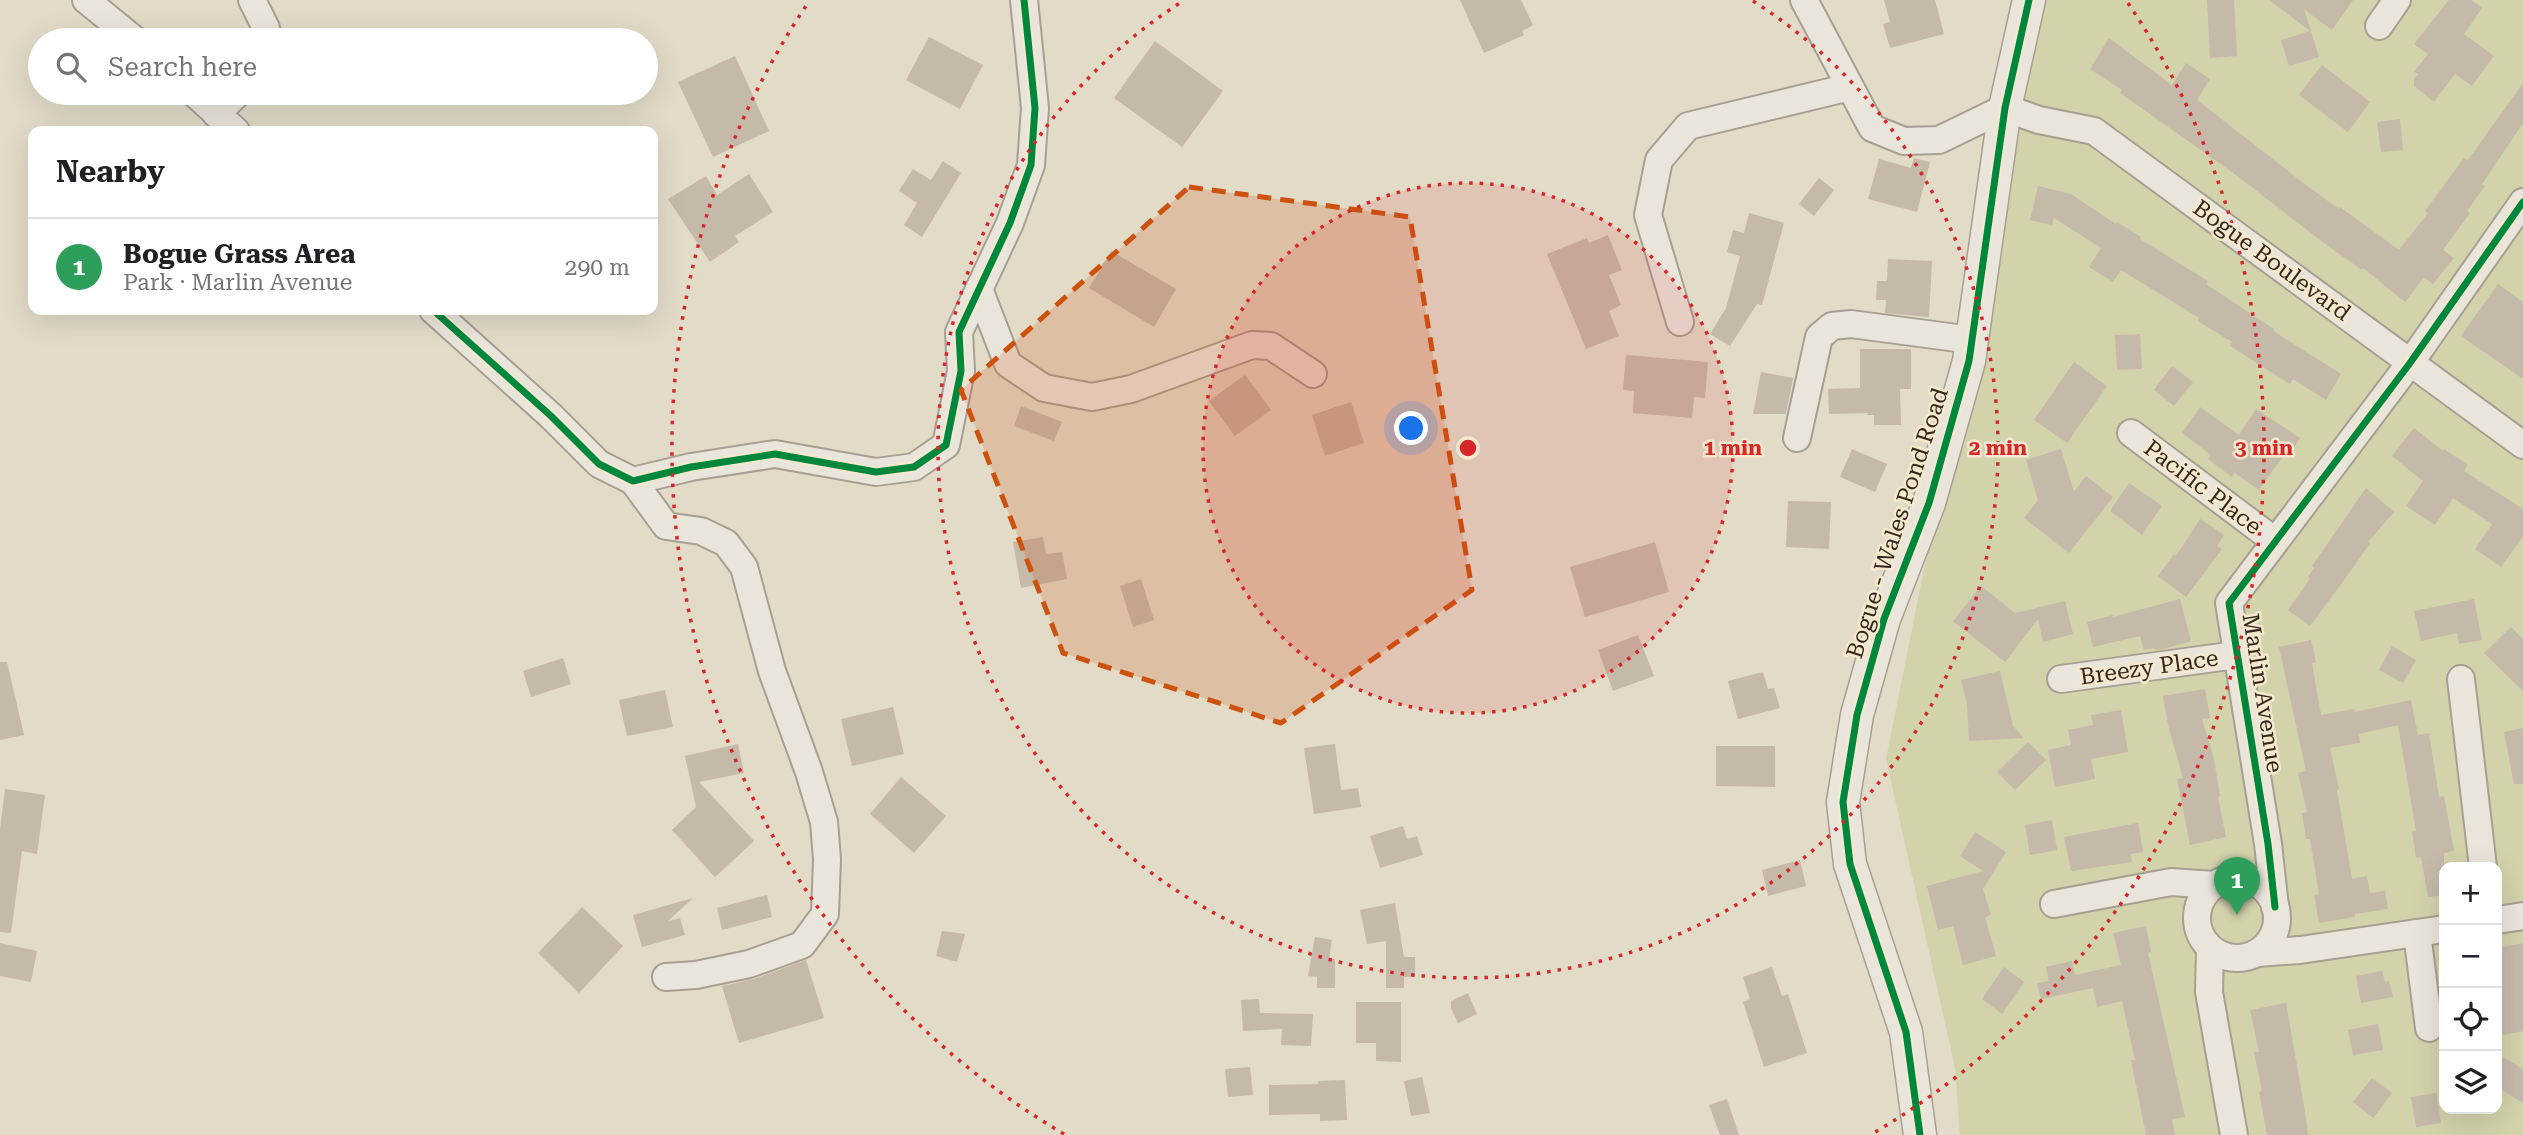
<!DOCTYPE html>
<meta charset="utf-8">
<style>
:root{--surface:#fff;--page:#f2f2f2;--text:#202124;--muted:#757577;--line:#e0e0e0;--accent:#d93025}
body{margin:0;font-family:"Roboto Serif",serif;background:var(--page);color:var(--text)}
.controls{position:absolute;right:21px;bottom:21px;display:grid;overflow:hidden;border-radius:14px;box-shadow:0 7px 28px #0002}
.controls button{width:63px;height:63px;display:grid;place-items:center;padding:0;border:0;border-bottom:2px solid var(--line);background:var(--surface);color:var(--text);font:35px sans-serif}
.you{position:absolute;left:1412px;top:429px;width:24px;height:24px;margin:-18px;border:5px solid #fff;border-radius:50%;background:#1a73e8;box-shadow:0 0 0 10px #1a73e833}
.badge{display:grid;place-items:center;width:46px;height:46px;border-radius:50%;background:var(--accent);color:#fff;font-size:23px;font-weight:700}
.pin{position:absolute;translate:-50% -58px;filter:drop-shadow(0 2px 4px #0008)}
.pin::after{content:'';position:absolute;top:37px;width:24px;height:21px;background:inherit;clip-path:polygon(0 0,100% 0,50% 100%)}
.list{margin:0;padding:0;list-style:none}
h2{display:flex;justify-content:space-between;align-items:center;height:91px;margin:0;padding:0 28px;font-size:30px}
h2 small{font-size:23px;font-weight:400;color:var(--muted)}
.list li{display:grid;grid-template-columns:46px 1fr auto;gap:21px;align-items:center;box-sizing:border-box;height:98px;padding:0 28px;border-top:2px solid var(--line)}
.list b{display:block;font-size:26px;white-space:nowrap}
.list p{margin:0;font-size:23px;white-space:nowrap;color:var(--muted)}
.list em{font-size:23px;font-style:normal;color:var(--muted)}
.icon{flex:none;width:38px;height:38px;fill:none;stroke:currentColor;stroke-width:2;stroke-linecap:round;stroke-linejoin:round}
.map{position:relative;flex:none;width:2523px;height:1135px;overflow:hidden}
.search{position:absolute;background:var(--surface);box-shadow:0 7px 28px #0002;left:28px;top:28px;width:630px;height:77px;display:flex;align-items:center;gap:18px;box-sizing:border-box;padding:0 24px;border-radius:38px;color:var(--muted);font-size:26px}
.panel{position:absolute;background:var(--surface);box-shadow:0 7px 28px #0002;left:28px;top:126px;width:630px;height:189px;border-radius:14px}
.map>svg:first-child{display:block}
</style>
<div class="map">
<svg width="2523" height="1135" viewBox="0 0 2523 1135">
<rect width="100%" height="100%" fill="#e2dbc8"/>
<path fill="#d2d2ab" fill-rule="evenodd" d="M2038,0h485v1135h-563l-5,-67 -69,-309zM2444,867h53v242h-53z"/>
<g fill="#c5b9aa">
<path d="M1460,0h61l12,25 -11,6 2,4 -40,18z"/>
<path d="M1884,0h51l9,34 -54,14 -7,-24 7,-2z"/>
<path d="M2207,0h27l3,56 -27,2z"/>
<path d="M2269,0h84l-21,30 -28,-21 15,48 -30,9 -8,-26 29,-9z"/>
<path d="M2449,0h22l11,8 -18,26 30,22 -22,30 -17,-12 -21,28 -20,-16v-7l4,-5 -4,-2 14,-18 -14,-10z"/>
<path d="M929,37l54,28 -23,44 -54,-29z"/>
<path d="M2109,38l63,47 14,-22 24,16 -13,21 109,85 33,24 1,-2 59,43 29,-37 -3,-2 39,-53 4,2 55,-77v40l-41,61 3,2 -18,25 3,2 -27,37 11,8 -21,26 -9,-7 -19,25 -42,-34 -1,2 -34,-24 -96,-74 -112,-79 2,-3 -32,-21z"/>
<path d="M1155,41l68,50 -41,56 -68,-49z"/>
<path d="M735,56l34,75 -56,26 -35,-75z"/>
<path d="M2322,65l48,37 -22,30 -49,-37z"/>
<path d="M2400,119l3,31 -22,2 -4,-30z"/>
<path d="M1914,158l16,4 -13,50 -49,-13 11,-40 32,9z"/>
<path d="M943,161l18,12 -39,64 -18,-12 13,-22 -18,-12 14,-22 18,11z"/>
<path d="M749,174l24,38 -38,24 4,6 -29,20 -42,-63 38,-23 11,19z"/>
<path d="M1819,178l15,12 -20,26 -15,-12z"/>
<path d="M2038,186l33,8 45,30 1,-2 24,15 -1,2 68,42 -2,3 68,45 -1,2 68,43 -15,26 -33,-21 -3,5 -60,-38 2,-4 -34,-21 1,-3 -78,-48 -8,12 -24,-15 12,-19 -47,-30 -2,7 -22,-5z"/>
<path d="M1749,213l35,10 -22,82 -5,-1 -27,42 -20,-12 16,-26 14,-52 -13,-4 6,-22 11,3z"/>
<path d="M1608,235l14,35 -13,5 12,30 -12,6 10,25 -33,13 -39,-95 40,-16 2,5z"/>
<path d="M1111,251l65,38 -22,38 -65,-39z"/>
<path d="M1888,259l44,2 -3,56 -44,-4 1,-13h-10l1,-19h10z"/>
<path d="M2498,284l25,18v77l-62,-43z"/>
<path d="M2140,334l2,35 -25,1 -2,-35z"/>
<path d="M1860,349h51v40h-11l1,36h-27v-10h-7l1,-2 -39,1 -1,-25 32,-1z"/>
<path d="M1626,355l82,7 -3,36 -11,-1 -2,21 -59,-5 1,-22 -11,-1z"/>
<path d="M2074,362l33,24 -40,57 -33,-23z"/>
<path d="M2172,366l21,16 -19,24 -20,-16z"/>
<path d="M1761,372l32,6 -7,36h-33z"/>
<path d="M1245,375l26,35 -36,26 -26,-35z"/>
<path d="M1351,402l13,41 -39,13 -13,-41z"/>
<path d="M1021,406l41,16 -8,19 -40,-15z"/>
<path d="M2200,407l39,28 17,-26 44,29 -12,19 -4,-2 -25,35 -24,-17 -3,4 -24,-18 3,-4 -29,-22z"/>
<path d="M2414,428l29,23 1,-2 24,16 -4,6 59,38v27l-22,31 -26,-18 17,-25 -39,-26 -18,27 -29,-19 17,-25 -31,-25z"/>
<path d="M1852,449l35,15 -12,28 -35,-15z"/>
<path d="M2061,449l13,43 12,-16 27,21 -44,56 -45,-35 14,-18 -12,-40z"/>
<path d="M2129,483l33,23 -20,29 -32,-24z"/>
<path d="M2366,488l28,24 -26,30 2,1 -15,22 -45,61 -22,-16 22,-31 -2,-2 6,-9 -2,-2z"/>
<path d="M1788,501l43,1 -2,47 -43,-2z"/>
<path d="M2200,519l24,16 -7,11 5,3 -36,48 -28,-21 16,-22 2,2z"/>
<path d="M1043,537l3,17 16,-2 5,27 -46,9 -8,-46z"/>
<path d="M1655,542l14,50 -84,25 -15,-50z"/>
<path d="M1141,579l13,41 -21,7 -13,-41z"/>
<path d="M1981,586l34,27 50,-12 8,33 -30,8 -5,-23 -33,43 -52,-41z"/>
<path d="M2180,599l11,42 -28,8 -8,1 -1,-2 -10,2 -4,-14 -47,11 -6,-25 26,-7v2z"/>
<path d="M2474,599l8,41 -23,4 -2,-11 -36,8 -7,-30z"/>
<path d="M2511,627l12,12v52l-39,-38z"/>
<path d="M1638,635l16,41 -41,15 -15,-41z"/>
<path d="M2311,640l5,22 -4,1 9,52 33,-6 1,3 56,-12 7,35 11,-2 10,64 5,-1 10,55 -10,2v42l-16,2 -7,-40 -5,1 -4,-26 4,-1 -18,-106 -39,9 1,9 -30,5 9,41 -2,1 15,89 15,-3 3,17 15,-2 3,18 -33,5v3l-36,6 -5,-28 5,-1 -9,-55h-4l-4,-26 5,-1 -9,-39 8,-2 -27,-124z"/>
<path d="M2392,646l24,14 -13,23 -24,-13z"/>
<path d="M563,658l8,26 -40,13 -8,-26z"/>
<path d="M0,662h7l17,73 -24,5z"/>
<path d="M2000,671l13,55 11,12 -55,3 -2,-38 -6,-23z"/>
<path d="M1763,672l5,17 6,-1 6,20 -42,11 -10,-38z"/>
<path d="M2205,689l5,29 -8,1 12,40 6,37 -2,1 8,40 -36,8 -13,-66 6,-1 -14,-49 -6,-33z"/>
<path d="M665,690l8,37 -46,9 -8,-36z"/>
<path d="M893,707l11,47 -52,12 -11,-47z"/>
<path d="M2121,710l7,42 -37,7 4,20 -40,8 -7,-37 23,-5 -3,-15 25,-5 -2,-10z"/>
<path d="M2523,728v56h-9l-10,-52z"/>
<path d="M2028,742l18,18 -31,30 -18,-18z"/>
<path d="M738,744l6,29 -45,9 55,59 -39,36 -43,-47 24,-23 -11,-51z"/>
<path d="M1335,744l6,46 17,-2 3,19 -47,7 -10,-66z"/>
<path d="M1716,746h59v41l-59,-1z"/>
<path d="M901,777l45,39 -32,37 -44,-39z"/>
<path d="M5,789l40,6 -8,59 -15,-3 -11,82 -11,-1v-103z"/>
<path d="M2052,820l5,30 -27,5 -5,-30z"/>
<path d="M2138,823l5,29 -12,2 1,8 -61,9 -7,-34z"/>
<path d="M1403,826l4,13 10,-3 6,19 -43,13 -10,-32z"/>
<path d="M1975,832l31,20 -23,37 8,26 -6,2 11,39 -33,9 -10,-39 -15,4 -11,-44 56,-15 -23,-15z"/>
<path d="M1800,860l6,26 -38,10 -6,-26z"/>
<path d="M767,895l5,22 -50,13 -5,-22z"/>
<path d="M693,898l-25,23 12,-3 5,17 -43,12 -9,-32z"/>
<path d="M1395,903l9,54h11v20h-11v11h-18v-47l-19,3 -7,-34z"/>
<path d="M582,907l41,39 -44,47 -41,-40z"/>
<path d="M2146,926l5,26 -3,1 37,164 -13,2 3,16h-29l-15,-75h4l-13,-59 -25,6 -4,-19 -52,11 -4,-16 12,-2 -3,-14 26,-6 3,14 46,-10 -8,-32z"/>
<path d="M942,931l23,3 -8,28 -21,-6z"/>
<path d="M1315,937l17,3 -3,19h6v29h-18v-11l-9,-1z"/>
<path d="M0,943l37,8 -6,31 -31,-6z"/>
<path d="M2523,943v88l-26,5v-88z"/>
<path d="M806,960l18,58 -85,25 -17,-57 32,-7z"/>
<path d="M1772,967l10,29 6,-2 19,59 -43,14 -21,-65 7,-3 -7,-22z"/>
<path d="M2004,967l20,15 -22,32 -20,-15z"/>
<path d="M2382,971l3,11 4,-1 4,16 -32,6 -5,-27z"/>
<path d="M1468,993l9,21 -19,9 -7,-15v-7z"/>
<path d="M1259,999l1,14 53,1 -2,32 -30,-1 1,-16 -39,2 -2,-31z"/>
<path d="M1356,1002h45v60l-25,-1v-18h-20z"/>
<path d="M2286,1003l19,109 3,23h-41l-8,-43 3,-1 -8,-39h5l-9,-42z"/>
<path d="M2378,1024l5,26 -30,5 -5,-25z"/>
<path d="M2503,1057l20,12v34l-26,-16v-19z"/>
<path d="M1250,1067l3,28 -25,2 -3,-28z"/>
<path d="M1422,1077l8,36 -19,3 -7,-35z"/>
<path d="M2372,1078l20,15 -19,25 -20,-16z"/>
<path d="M1345,1080l2,40 -27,1v-7l-51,1v-30l49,-1v-3z"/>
<path d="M2436,1093l5,30 -25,4 -5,-30z"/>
<path d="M1727,1099l12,36h-19l-11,-30z"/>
</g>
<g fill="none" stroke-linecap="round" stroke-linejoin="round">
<defs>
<g id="minor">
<path d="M86,0l49,40"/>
<path d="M252,0l14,28 -1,12"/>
<path d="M1804,0l68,128 32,13 35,-1 66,-32 34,12 55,11 429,314"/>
<path d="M2379,26l18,-26"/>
<path d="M194,93l42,38"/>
<path d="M216,114l22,-21"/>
<path d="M979,289l29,75 36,24 48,9 39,-8 121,-44 19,1 42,28"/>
<path d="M433,310l118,106 48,48 34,17 58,-14 84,-13 101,18 38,-5 32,-22 15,-74 -2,-39 51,-109 21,-58 4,-57 -11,-108"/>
<path d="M1680,322l-32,-107 11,-55 29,-34 162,-39"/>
<path d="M2131,433l144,108"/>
<path d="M1797,438l22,-101 13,-11 19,-2 121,16"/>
<path d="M633,481l33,45 35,5 25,12 18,24 28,104 37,101 15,50 3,37 -2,55 -23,31 -53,19 -53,11 -30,2"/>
<path d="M2061,679l175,-24"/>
<path d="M2461,679l22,188"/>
<circle cx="2237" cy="918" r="40"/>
<path d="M2054,904l117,-22 43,3"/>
<path d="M2275,907l-7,-63 -39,-241 181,-240 113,-161"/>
<path d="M2497,920l26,-4"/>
<path d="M2417,933l12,95"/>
<path d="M2210,949l-1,43 25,143"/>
<path d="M2257,953l43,-3 144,-21"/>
</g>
<path id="tertiary" d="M1920,1135l-14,-103 -56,-168 -7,-62 14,-87 27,-96 45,-116 40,-142 36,-253 24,-108"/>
</defs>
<use href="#minor" stroke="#a69f92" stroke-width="30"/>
<use href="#tertiary" stroke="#a69f92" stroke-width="35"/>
<use href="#minor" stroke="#eae5db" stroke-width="26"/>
<use href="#tertiary" stroke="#eae5db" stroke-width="32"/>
<defs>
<g id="cycleway">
<path d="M433,310l118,106 48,48 34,17 58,-14 84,-13 101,18 38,-5 32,-22 15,-74 -2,-39 51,-109 21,-58 4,-57 -11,-108"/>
<path d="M2275,907l-7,-63 -39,-241 181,-240 113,-161"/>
<path d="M1920,1135l-14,-103 -56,-168 -7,-62 14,-87 27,-96 45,-116 40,-142 36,-253 24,-108"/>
</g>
</defs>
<use href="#cycleway" stroke="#f4e9ce" stroke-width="11"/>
<use href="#cycleway" stroke="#00873e" stroke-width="7"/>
</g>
<path fill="#cd520e" fill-opacity="0.2" stroke="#cd520e" stroke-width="5" stroke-dasharray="14 9" stroke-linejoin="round" d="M1189,187l221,30 62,373 -191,133 -218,-70 -102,-263z"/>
<circle cx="1468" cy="448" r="265" fill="#d62828" fill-opacity=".12"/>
<g fill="none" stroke="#d62828" stroke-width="3.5" stroke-dasharray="3.5 7">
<circle cx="1468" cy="448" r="265"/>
<path d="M1753 1A530 530 0 1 1 1183 1"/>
<path d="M1064 1134A796 796 0 0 1 808 3M2128 3A796 796 0 0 1 1872 1134"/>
</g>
<g text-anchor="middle" stroke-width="5" stroke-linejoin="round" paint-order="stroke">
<g font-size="23" fill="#34271c" stroke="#f4e9ce">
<text transform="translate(2272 260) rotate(36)" y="8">Bogue Boulevard</text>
<text transform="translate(2203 487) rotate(37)" y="8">Pacific Place</text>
<text transform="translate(1897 523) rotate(-72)" y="8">Bogue - Wales Pond Road</text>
<text transform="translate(2149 667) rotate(-8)" y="8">Breezy Place</text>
<text transform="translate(2263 693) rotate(81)" y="8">Marlin Avenue</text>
</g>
</g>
<circle cx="1468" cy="448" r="10" fill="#d62828" stroke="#f4e9ce" stroke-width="3.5"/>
<g font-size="21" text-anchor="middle" font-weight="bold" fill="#d62828" stroke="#f4e9ce" stroke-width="5" stroke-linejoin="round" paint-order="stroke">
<text x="1733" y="455">1 min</text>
<text x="1998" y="455">2 min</text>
<text x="2264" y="455">3 min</text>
</g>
</svg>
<div class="controls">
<button>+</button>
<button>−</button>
<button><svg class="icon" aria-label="locate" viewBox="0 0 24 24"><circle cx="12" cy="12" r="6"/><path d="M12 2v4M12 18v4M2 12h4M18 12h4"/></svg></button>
<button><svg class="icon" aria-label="layers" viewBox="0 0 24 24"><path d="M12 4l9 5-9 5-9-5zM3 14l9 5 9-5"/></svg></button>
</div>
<div class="you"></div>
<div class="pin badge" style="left:2237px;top:915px;background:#2e9e5b">1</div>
<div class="search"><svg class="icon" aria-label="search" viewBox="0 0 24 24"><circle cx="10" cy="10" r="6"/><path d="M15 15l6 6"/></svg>Search here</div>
<section class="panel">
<h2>Nearby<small></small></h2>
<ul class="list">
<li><span class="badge" style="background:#2e9e5b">1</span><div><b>Bogue Grass Area</b><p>Park · Marlin Avenue</p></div><em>290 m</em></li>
</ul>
</section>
</div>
